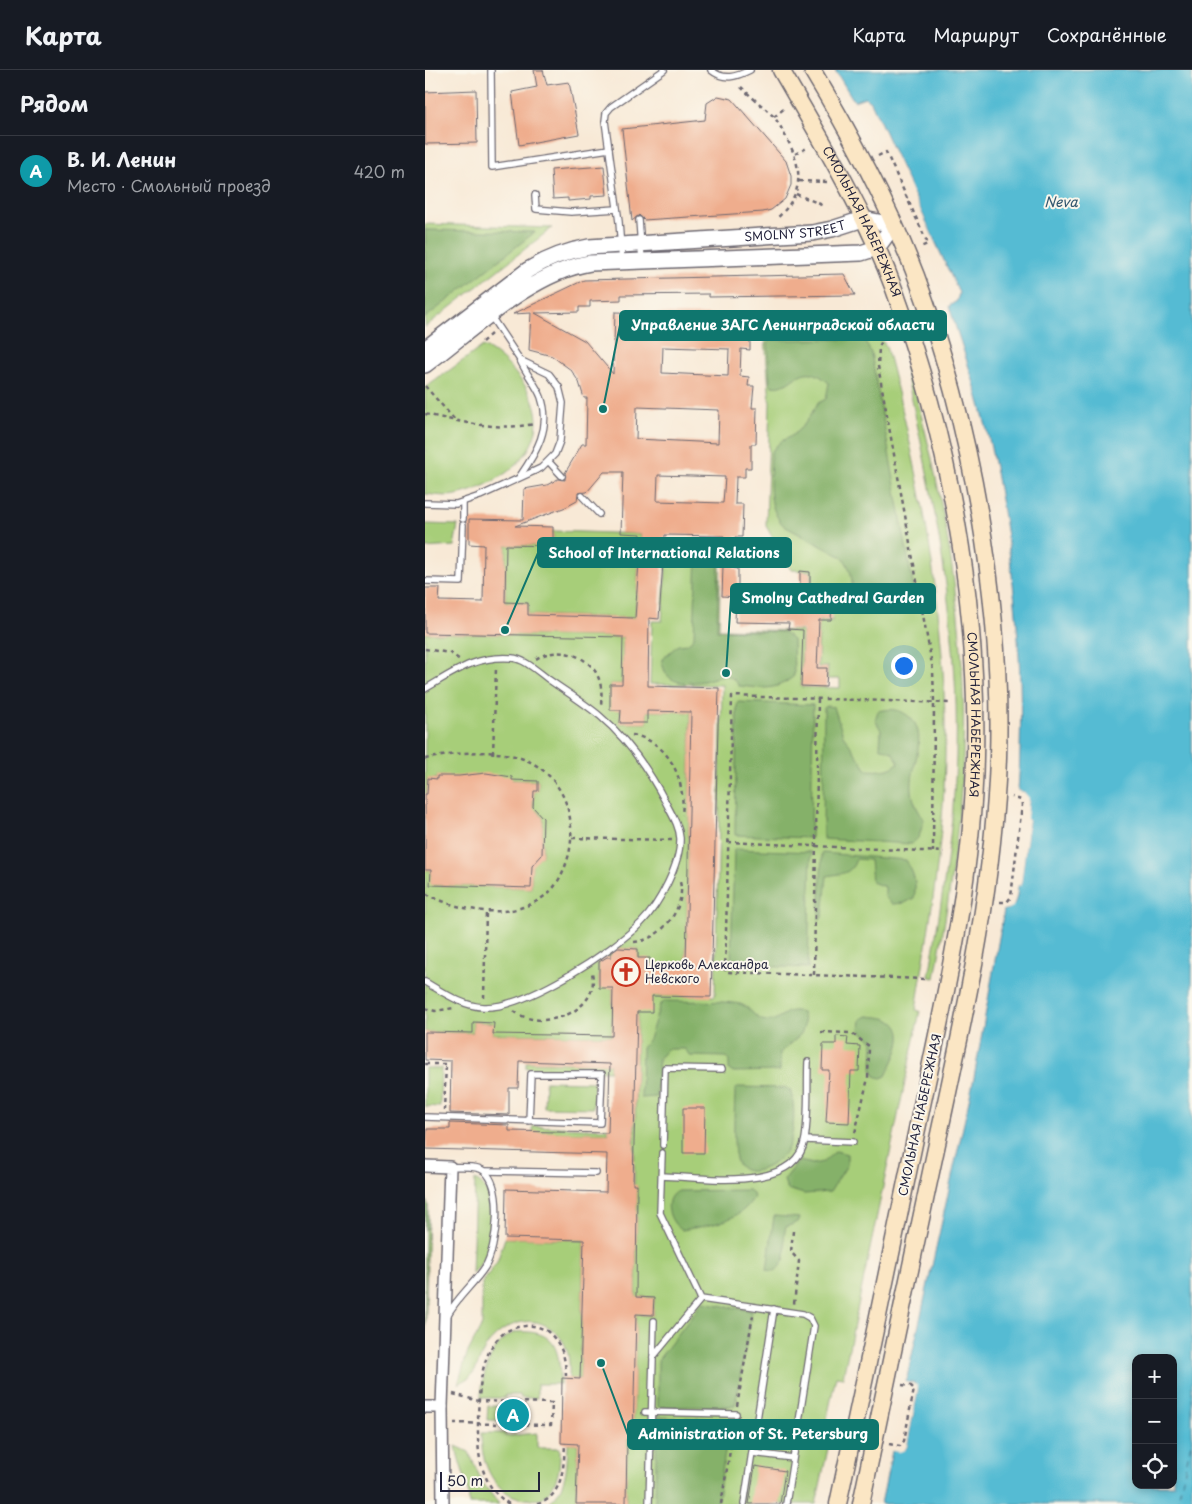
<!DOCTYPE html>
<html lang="ru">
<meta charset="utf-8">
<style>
:root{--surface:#171b24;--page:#20242c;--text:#f1f3f6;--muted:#9ea1a6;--line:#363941;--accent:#2563eb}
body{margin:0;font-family:"Playpen Sans",sans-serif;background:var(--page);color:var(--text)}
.controls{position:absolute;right:15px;bottom:15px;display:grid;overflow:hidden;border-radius:10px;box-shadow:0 2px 8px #0003}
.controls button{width:45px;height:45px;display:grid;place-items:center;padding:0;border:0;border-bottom:1px solid var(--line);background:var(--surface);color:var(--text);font:25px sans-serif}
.scale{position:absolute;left:15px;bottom:12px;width:100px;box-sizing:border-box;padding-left:5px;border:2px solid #22223b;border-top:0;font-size:14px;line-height:18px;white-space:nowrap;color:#22223b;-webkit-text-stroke:4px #fbf7ec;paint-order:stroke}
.you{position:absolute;left:478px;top:595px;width:18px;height:18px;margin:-12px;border:4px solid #fff;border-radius:50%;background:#1a73e8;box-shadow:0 0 0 8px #1a73e833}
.badge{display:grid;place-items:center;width:32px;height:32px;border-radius:50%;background:var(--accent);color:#fff;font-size:16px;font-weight:700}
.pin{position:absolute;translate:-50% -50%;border:2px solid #fff;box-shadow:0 1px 5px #0006}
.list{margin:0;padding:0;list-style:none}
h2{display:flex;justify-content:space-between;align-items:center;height:65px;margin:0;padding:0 20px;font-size:21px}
h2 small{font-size:16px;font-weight:400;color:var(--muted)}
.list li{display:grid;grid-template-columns:32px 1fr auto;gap:15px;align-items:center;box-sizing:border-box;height:70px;padding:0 20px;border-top:1px solid var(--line)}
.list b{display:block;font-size:19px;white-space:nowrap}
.list p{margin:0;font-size:16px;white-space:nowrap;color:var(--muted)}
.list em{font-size:16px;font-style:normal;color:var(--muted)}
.icon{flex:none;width:28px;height:28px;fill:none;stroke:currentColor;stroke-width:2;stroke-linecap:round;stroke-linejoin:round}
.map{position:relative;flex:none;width:767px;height:1434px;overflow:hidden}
header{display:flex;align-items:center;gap:30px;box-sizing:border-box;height:70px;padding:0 25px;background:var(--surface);border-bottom:1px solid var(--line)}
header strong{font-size:24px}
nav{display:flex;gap:28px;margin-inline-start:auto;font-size:18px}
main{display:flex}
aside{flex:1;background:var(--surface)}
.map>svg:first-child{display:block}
</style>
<header>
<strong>Карта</strong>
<nav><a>Карта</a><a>Маршрут</a><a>Сохранённые</a></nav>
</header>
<main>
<aside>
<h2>Рядом<small></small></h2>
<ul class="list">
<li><span class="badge" style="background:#0f9aa8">A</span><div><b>В. И. Ленин</b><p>Место · Смольный проезд</p></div><em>420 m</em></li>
</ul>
</aside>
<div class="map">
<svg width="767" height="1434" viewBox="0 0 767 1434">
<rect width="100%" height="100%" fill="#fbf7ec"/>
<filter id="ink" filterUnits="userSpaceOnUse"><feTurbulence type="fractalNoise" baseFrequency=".02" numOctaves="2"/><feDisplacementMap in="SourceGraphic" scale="10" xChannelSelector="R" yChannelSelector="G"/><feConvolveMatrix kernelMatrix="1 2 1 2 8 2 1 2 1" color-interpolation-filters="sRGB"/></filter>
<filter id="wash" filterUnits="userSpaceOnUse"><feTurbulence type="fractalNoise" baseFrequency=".0096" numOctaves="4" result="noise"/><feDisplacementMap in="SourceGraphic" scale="20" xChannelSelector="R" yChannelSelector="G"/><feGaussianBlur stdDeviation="1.12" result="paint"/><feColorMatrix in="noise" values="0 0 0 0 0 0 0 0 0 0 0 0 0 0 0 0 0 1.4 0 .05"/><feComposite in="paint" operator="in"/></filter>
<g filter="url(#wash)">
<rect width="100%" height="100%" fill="#f8e9d6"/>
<g fill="#a7ce79" stroke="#64785a">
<path d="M0,154l127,4 -127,99z"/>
<path d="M340,267l115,1 6,8c36,133 61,270 59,409 -1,86 -16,171 -29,255l4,1 -77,366 -7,-1 -14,66 7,2 -13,60h-190l1,-65 6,-1 3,-128 5,-1v6h12l1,-17 -13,-1 -5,5 1,-116 -3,-1 3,-173 15,-16h63l7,-311 -72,-1 2,-63h10l6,-81 53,2 -2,87 83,2 -1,56 39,1v-9h-13l1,-12h-10l1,-46h13l1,-18h-22v-32l-20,-1 -25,-44 4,-123z"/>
<path d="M58,276c17,9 25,18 37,33 45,55 -8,104 -64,116 -10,2 -21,0 -31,-1v-106z"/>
<path d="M483,296c36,127 60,259 55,391 -3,74 -15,148 -28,221l-6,-1c12,-73 25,-147 27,-221 4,-133 -23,-260 -51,-388z"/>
<path d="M0,454l33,1 -4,21 -29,2z"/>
<path d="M128,461l88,3 -6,84 -107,-3v-12l-23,-1 1,-57 47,1z"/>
<path d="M0,563l198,4 -1,47h-12v25l11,1 -1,13h27v-12l44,1 -5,253 -36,-1 -12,-6v-9l-26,-1 -1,9 -12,-1v31l14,1 -1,48 -119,-2v-11l-20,-1v11l-48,-1v-162h6v15l100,3 1,-26h3l7,-7 1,-37 -6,-7h-4l1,-20 4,-1v-9l-101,-5v3h-9l-1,15h-2z"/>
<path d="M101,992l84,2v7l-84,-3z"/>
<path d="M0,998h16l-1,39 -15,-1z"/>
<path d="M120,1011l49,1 -1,26 -49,-1z"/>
<path d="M108,1056l75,3v4l-75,-1z"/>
<path d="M50,1110c23,10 20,54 11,74 -3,8 -8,14 -14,20z"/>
<path d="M0,1125l3,10 -3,159z"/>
<path d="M80,1168l79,2 -4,139h-11c1,-21 0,-38 -19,-51 -22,-15 -48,-2 -63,17 -7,9 -8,23 -16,31 -3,3 -9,6 -13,8l9,-30 15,-29v-42l15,-21z"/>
<path d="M90,1262c41,-3 45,17 45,52h-23v14h-16l-1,-3h-15v3h-24c1,-24 10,-55 34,-66z"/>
<path d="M63,1336l37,1v14l-38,-1z"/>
<path d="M56,1363h24v3l32,-3v15h23c0,21 -1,38 -20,51 -42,5 -59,-30 -59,-66z"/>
<path d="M143,1373l10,1 -2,60h-29c20,-14 20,-38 21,-61z"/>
<path d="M31,1376l13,6 13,30 17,22h-30c1,-19 -10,-38 -13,-58z"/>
</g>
<g fill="#85b169" stroke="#546a52">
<path d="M0,160l110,2 -110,86z"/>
<path d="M439,269l7,14 44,243 -1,5 -7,8 -51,-1 -3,-4c-2,-17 2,-33 -11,-47l-58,-31c-19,-20 -13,-48 -13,-74l9,-10 13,-7 11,-10 14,-22 8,-4 3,-16c-30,-27 -35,8 -57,3l-2,-3 -2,-41 3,-2z"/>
<path d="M280,477l8,1 6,5 -2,77 67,2 9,8 1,36c-19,16 -32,12 -55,10 -12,-18 -20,-8 -35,-5 -22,3 -40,4 -42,-22l16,-14 10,-1 6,-7 3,-84z"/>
<path d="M312,632l76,3 -2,133 -76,-3z"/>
<path d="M402,636l7,1 9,28 24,35c11,1 24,1 32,-8l-7,-10 -12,-5 1,-17 -6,-10 3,-9c10,-2 20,-3 29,4 25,18 2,51 5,76 1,11 6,20 12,28l-5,18 -7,7 -89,-5 1,-131z"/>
<path d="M309,779l77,3 -3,116 -77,-3z"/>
<path d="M397,783l84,7c8,14 11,22 8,38l-9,5 -13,1 -7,-7v-10l-13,-5 -2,-22 -14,-1c-5,16 -14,14 -29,17l-4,40 -4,5z"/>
<path d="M240,931c22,1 55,-1 75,3 11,3 15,16 26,17 14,2 20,-16 36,-8 8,23 -9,25 -22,40v18l-48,1 -3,-2v-10l-3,-3 -36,-1 -5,-7h-18l-8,9 -3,39 -15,1 1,-50 7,-9 11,-34z"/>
<path d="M443,946c6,1 15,1 20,3 25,11 5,41 -2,57l-5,2 -6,-2 -3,-6 1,-29 -13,-11 1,-11z"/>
<path d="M312,1017l49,1 4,2c6,14 5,49 -5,63 -8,11 -37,28 -47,11 -7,-10 -3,-59 -3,-73z"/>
<path d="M411,1081l11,3v11l-17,27 -26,2 -17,-5 -3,-9 15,-19 14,3 10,-2z"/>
<path d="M323,1120l4,2 2,5c-15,26 -45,28 -72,33 -13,-7 -21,-32 -4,-39z"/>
<path d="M0,1125l3,10v23l-3,1z"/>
<path d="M349,1146l26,2 -2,4 -12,5c-6,18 8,29 -11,44l-8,-1z"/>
<path d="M278,1232l49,9 -17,95 -77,1v-47z"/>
<path d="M232,1347l73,2 -13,85h-62z"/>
</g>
<path fill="#55bbd3" stroke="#3c6e87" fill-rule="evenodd" d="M410,0h357v1434h-311l11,-53 13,-1 2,-4 11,-56 -4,-7 -8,-1 68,-304 30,-168c13,-2 13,-14 14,-25h3l8,-65h-3l3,-19 -5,-9 -6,-1c8,-115 -3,-230 -27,-343 -10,-48 -27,-95 -42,-142l8,-5 2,-8 -88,-191 -6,-5 -11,4zM711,1288h37v127h-37z"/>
<g fill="#f8e9d6">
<path d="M470,85l38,82 -3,1 -37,-82z"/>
<path d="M593,721l6,1 5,6 -2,21 2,1 -8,66 -3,-1 -5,22 -9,3 10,-8 2,-17 3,-2 7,-61 -2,-2 2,-21 -3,-4 -5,-1z"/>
<path d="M481,1312l11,3 1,5 -11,56 -2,4 -6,2 -7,-1 1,-3 9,1 3,-4 11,-56 -1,-3 -9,-2z"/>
</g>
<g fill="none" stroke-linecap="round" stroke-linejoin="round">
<path stroke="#345870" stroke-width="1" stroke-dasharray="6 5" stroke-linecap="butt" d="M752,1434l15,-65"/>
</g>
<g id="blocks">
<g fill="#efad8d" fill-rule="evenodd">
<path d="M109,0h9l4,15 22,-3 10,52 -60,11 -7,-53 25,-5z"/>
<path d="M51,20l1,53 -52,1v-52z"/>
<path d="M293,26l14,3 54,62 5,15v9l-6,14 -14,11 -8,2 -119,8 -5,-5 -7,6 -10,-92 83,-9 2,-17z"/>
<path d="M179,96l3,29 -16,1v3l-23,2v-3l-15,1 -2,-29z"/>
<path d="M419,204l11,21 -146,2v-3l-88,1v5l-31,1v6h-11v5l-44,1 50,28 28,33 2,-62 136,4v3h22v17l-23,1v13l-9,-1 -1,27 9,1 -1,9h6l-2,22h5l-1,36h-5v24h-6v9h-9l-1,27h8l-1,33h-7l-1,31 4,1v17l62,2v-17l10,1v32h22l-1,16h-12l-2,48h10l-1,19 -25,-1 2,-56 -15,-1 1,-6 -54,-1 1,-25 -14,-1 2,-60 -59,-1 -6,84 -10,-1 -1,68 71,2 -8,309 -59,-1v16h-15l-4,173h4l-1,112 18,1 -1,17 -17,-1 -3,125h-6l-1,65h-50l2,-60 -17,-1 1,-65 18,1 4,-139 -79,-2 1,-49 100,3 1,-38 -181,-5 1,-20h23v-6l59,2v6l99,2 2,-69 -91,-3 -1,27h-9v27l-59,-2 1,-52 -26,-1v-28l48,1v-11l21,1 -1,11 119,2 1,-48h-14v-26l8,-5h4v-4l7,-5 20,1v9h12v6l36,1 5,-253 -44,-1v12h-27l1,-13h-11v-26h12l1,-47 -198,-4v-45h15l-1,13 44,1 1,-57 -15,-1v-25l54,1 1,-31 23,-4 11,-6 7,1v-7l17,-29h4l1,-46h-3l-5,-16 -8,-12 -19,-14 -23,-6 2,-37 -18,1 71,-34zM238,277l66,2 -1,27 -66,-3zM212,337l82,3 -1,33 -82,-4zM179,402h19l-2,61 20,1 -6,84 -107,-3v-12l-23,-1 1,-57 47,1v-19l-38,-1 51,-19 11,-6 1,-8 9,-1zM233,405l67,2 -2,26 -66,-2z"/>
<path d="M61,703l26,4v3l26,1v10h-4l-1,16 10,11 -1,37 -10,11 -1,22 -101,-3 1,-15h-6v-76h2l1,-16 9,1v-3h22z"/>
<path d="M411,966l12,1 -1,8 13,1 -1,25h-8l-2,52 -23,-1 3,-52h-7l1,-26h13z"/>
<path d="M258,1038h22l-1,45h-21z"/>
<path d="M330,1396l30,5 -5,33h-31z"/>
</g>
</g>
</g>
<g filter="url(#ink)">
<use href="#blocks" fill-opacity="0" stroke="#6d6871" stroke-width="1"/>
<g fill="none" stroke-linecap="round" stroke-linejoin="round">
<defs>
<g id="service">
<path d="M66,0l1,97 117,-18"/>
<path d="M286,0c13,11 25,7 39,0"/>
<path d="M110,125l1,14 35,3 46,-3"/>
<path d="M214,150l3,40"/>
<path d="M197,192l-3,-40 -14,-101 1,-8 5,-6 53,-37"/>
<path d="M95,290c6,14 16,24 21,37 11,30 -5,56 -21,79"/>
<path d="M124,392l13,14"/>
<path d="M157,426l17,18"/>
<path d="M0,433l31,1 24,-8 61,-28 14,-14 5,-13 3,-38 -4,-16 -10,-13 -29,-14 -30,-45"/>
<path d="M38,449v-16"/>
<path d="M0,511l36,1 2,-57"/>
<path d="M0,619c29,-17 51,-34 87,-31 13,1 25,13 36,21 17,12 35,23 52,37 27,23 50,56 66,87 6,12 13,22 14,35 1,25 -21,67 -39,85 -30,29 -115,86 -158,84 -21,-1 -40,-15 -58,-25"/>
<path d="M0,1047l175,6 2,-49h-71l-2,47"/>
<path d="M380,1070l48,2"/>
<path d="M238,1075l2,-77 57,1"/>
<path d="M237,1083l-2,60 41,86 102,15 7,4 4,8 -28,178"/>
<path d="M60,1101l111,2"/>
<path d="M237,1106c40,1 134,18 143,-37 4,-25 2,-52 3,-77"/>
<path d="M22,1246c10,-19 27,-32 38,-49 12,-20 19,-80 -1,-96 -7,-6 -25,-4 -34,-4"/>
<path d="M228,1287l48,-58"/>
<path d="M220,1342l91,2"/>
<path d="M327,1383l41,5"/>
<path d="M224,1434l5,-183"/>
<path d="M319,1434l30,-195"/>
</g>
<g id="minor">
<path d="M0,1096l25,1 -8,240 1,97"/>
<path d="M0,1337h17"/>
</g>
<g id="tertiary">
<path id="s1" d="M0,279l103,-79c20,-12 38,-19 61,-23l223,-14 20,-4 31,-10 31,6 -17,23 -16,5 -271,10c-58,9 -118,67 -165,102"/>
</g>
<g id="secondary">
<path id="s2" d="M356,0c41,71 84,141 113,219 54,147 85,311 81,467 -2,120 -29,237 -54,354 -27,131 -55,263 -83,394"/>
<path d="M387,0c40,66 76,134 104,206 55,146 87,326 82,482 -4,125 -31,246 -57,367 -27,126 -54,253 -80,379"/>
</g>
</defs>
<use href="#service" stroke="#6d6871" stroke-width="8"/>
<use href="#minor" stroke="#6d6871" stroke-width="14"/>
<use href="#tertiary" stroke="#6d6871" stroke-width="18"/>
<use href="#secondary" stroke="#6d6871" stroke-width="19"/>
<g stroke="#6d6871" stroke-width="2.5" stroke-dasharray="4 4" stroke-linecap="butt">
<path d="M316,17c10,10 22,19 32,29 6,6 10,16 14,23 17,32 16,56 -11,80"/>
<path d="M349,47l12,-10"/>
<path d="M370,84l14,-7"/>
<path d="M453,86l8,-4 42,92 -8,3"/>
<path d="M374,111l29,1"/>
<path d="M371,124l24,10 3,5"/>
<path d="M463,258l-9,19 -1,19 55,304 1,32 -1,150"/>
<path d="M57,272l9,-8"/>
<path d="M0,316l30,34"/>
<path d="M0,344c35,8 74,17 109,10"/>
<path d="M0,579l25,4 10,7"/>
<path d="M111,589c18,-12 46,-7 59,12 7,11 7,22 6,34"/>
<path d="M207,665c38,6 54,46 50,80"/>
<path d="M68,684l3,-86"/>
<path d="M0,689c31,-6 71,-12 101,1 42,18 55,70 38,109 -4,9 -9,19 -17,25 -33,28 -87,18 -122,-1"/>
<path d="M147,768l100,2"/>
<path d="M303,772l216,10"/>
<path d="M575,832h7l4,-5 11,-92 -1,-5 -9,-3"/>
<path d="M209,872c27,-1 55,-37 45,-63"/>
<path d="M389,905l4,-277"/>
<path d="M499,909l-199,-7 7,-276 219,7"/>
<path d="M59,928l2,-87"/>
<path d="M0,938l10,3 19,-3"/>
<path d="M89,941c27,22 87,1 78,-38"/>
<path d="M396,962l30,1 18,13 -1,32 -13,55"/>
<path d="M0,994h21l-2,46"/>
<path d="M368,1161l-2,21 8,9 -5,43"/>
<path d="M28,1324l26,7 73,2 -1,22 -97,-2"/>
<path d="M312,1336l16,-91"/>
<path d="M464,1374l11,2 4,-5 10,-52 -3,-3 -9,-1"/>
<path d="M84,1434c-12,-8 -19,-16 -24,-29 -8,-18 -7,-37 -7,-56 1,-33 3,-90 47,-93 7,-1 16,1 22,5 16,13 19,29 19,48"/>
<path d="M112,1434c26,-6 27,-39 28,-61"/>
<path d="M296,1434l14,-83"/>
</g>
<use href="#service" stroke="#fff" stroke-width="5.5"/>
<use href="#minor" stroke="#fff" stroke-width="11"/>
<use href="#tertiary" stroke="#fff" stroke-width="15"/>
<use href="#secondary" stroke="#fbe6c4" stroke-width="16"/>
</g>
</g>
<defs>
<symbol id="church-ring" viewBox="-11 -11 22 22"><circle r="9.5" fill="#fbf7ec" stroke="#c8321e" stroke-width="1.5"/><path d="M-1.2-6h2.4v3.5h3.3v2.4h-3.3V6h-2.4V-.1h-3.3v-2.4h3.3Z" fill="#c8321e"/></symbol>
</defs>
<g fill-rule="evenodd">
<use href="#church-ring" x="185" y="886" width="32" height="32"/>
</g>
<g text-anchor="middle" stroke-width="4" stroke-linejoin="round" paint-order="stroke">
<g font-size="12" fill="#22223b" stroke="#fbf7ec">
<text dy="4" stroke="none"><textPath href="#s2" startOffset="172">СМОЛЬНАЯ НАБЕРЕЖНАЯ</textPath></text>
<text dy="4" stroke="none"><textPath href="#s1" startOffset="402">SMOLNY STREET</textPath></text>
<text dy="4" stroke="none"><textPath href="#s2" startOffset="682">СМОЛЬНАЯ НАБЕРЕЖНАЯ</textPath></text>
<text transform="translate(495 1045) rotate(-78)" y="4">СМОЛЬНАЯ НАБЕРЕЖНАЯ</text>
</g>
<g font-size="12" fill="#22223b" stroke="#fbf7ec" text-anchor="start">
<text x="220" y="899">Церковь Александра<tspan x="220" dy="14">Невского</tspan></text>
</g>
<g font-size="14" font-style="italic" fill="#345870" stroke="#fbf7ec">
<text x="636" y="137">Neva</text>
</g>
</g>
<path fill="none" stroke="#0f766e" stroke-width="2" d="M178 339L195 255M80 560L113 483M301 603L306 528M176 1293L203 1365"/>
<g fill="#0f766e" stroke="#fbf7ec" stroke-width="2">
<circle cx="178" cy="339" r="5"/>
<circle cx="80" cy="560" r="5"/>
<circle cx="301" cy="603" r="5"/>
<circle cx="176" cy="1293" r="5"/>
</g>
<g fill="#0f766e" stroke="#0f766e" stroke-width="2">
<rect x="195" y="241" width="326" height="29" rx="5"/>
<rect x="113" y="468" width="253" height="29" rx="5"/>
<rect x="306" y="514" width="204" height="29" rx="5"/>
<rect x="203" y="1350" width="250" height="29" rx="5"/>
</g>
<g font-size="14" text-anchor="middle" font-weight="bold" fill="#fff">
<text x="358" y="260">Управление ЗАГС Ленинградской области</text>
<text x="239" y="488">School of International Relations</text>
<text x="408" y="533">Smolny Cathedral Garden</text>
<text x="328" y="1369">Administration of St. Petersburg</text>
</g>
</svg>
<div class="controls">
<button>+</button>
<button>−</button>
<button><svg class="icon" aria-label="locate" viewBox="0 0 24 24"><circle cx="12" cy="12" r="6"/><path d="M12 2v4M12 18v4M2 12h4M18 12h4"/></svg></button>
</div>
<div class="scale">50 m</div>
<div class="you"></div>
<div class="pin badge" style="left:88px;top:1345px;background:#0f9aa8">A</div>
</div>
</main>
